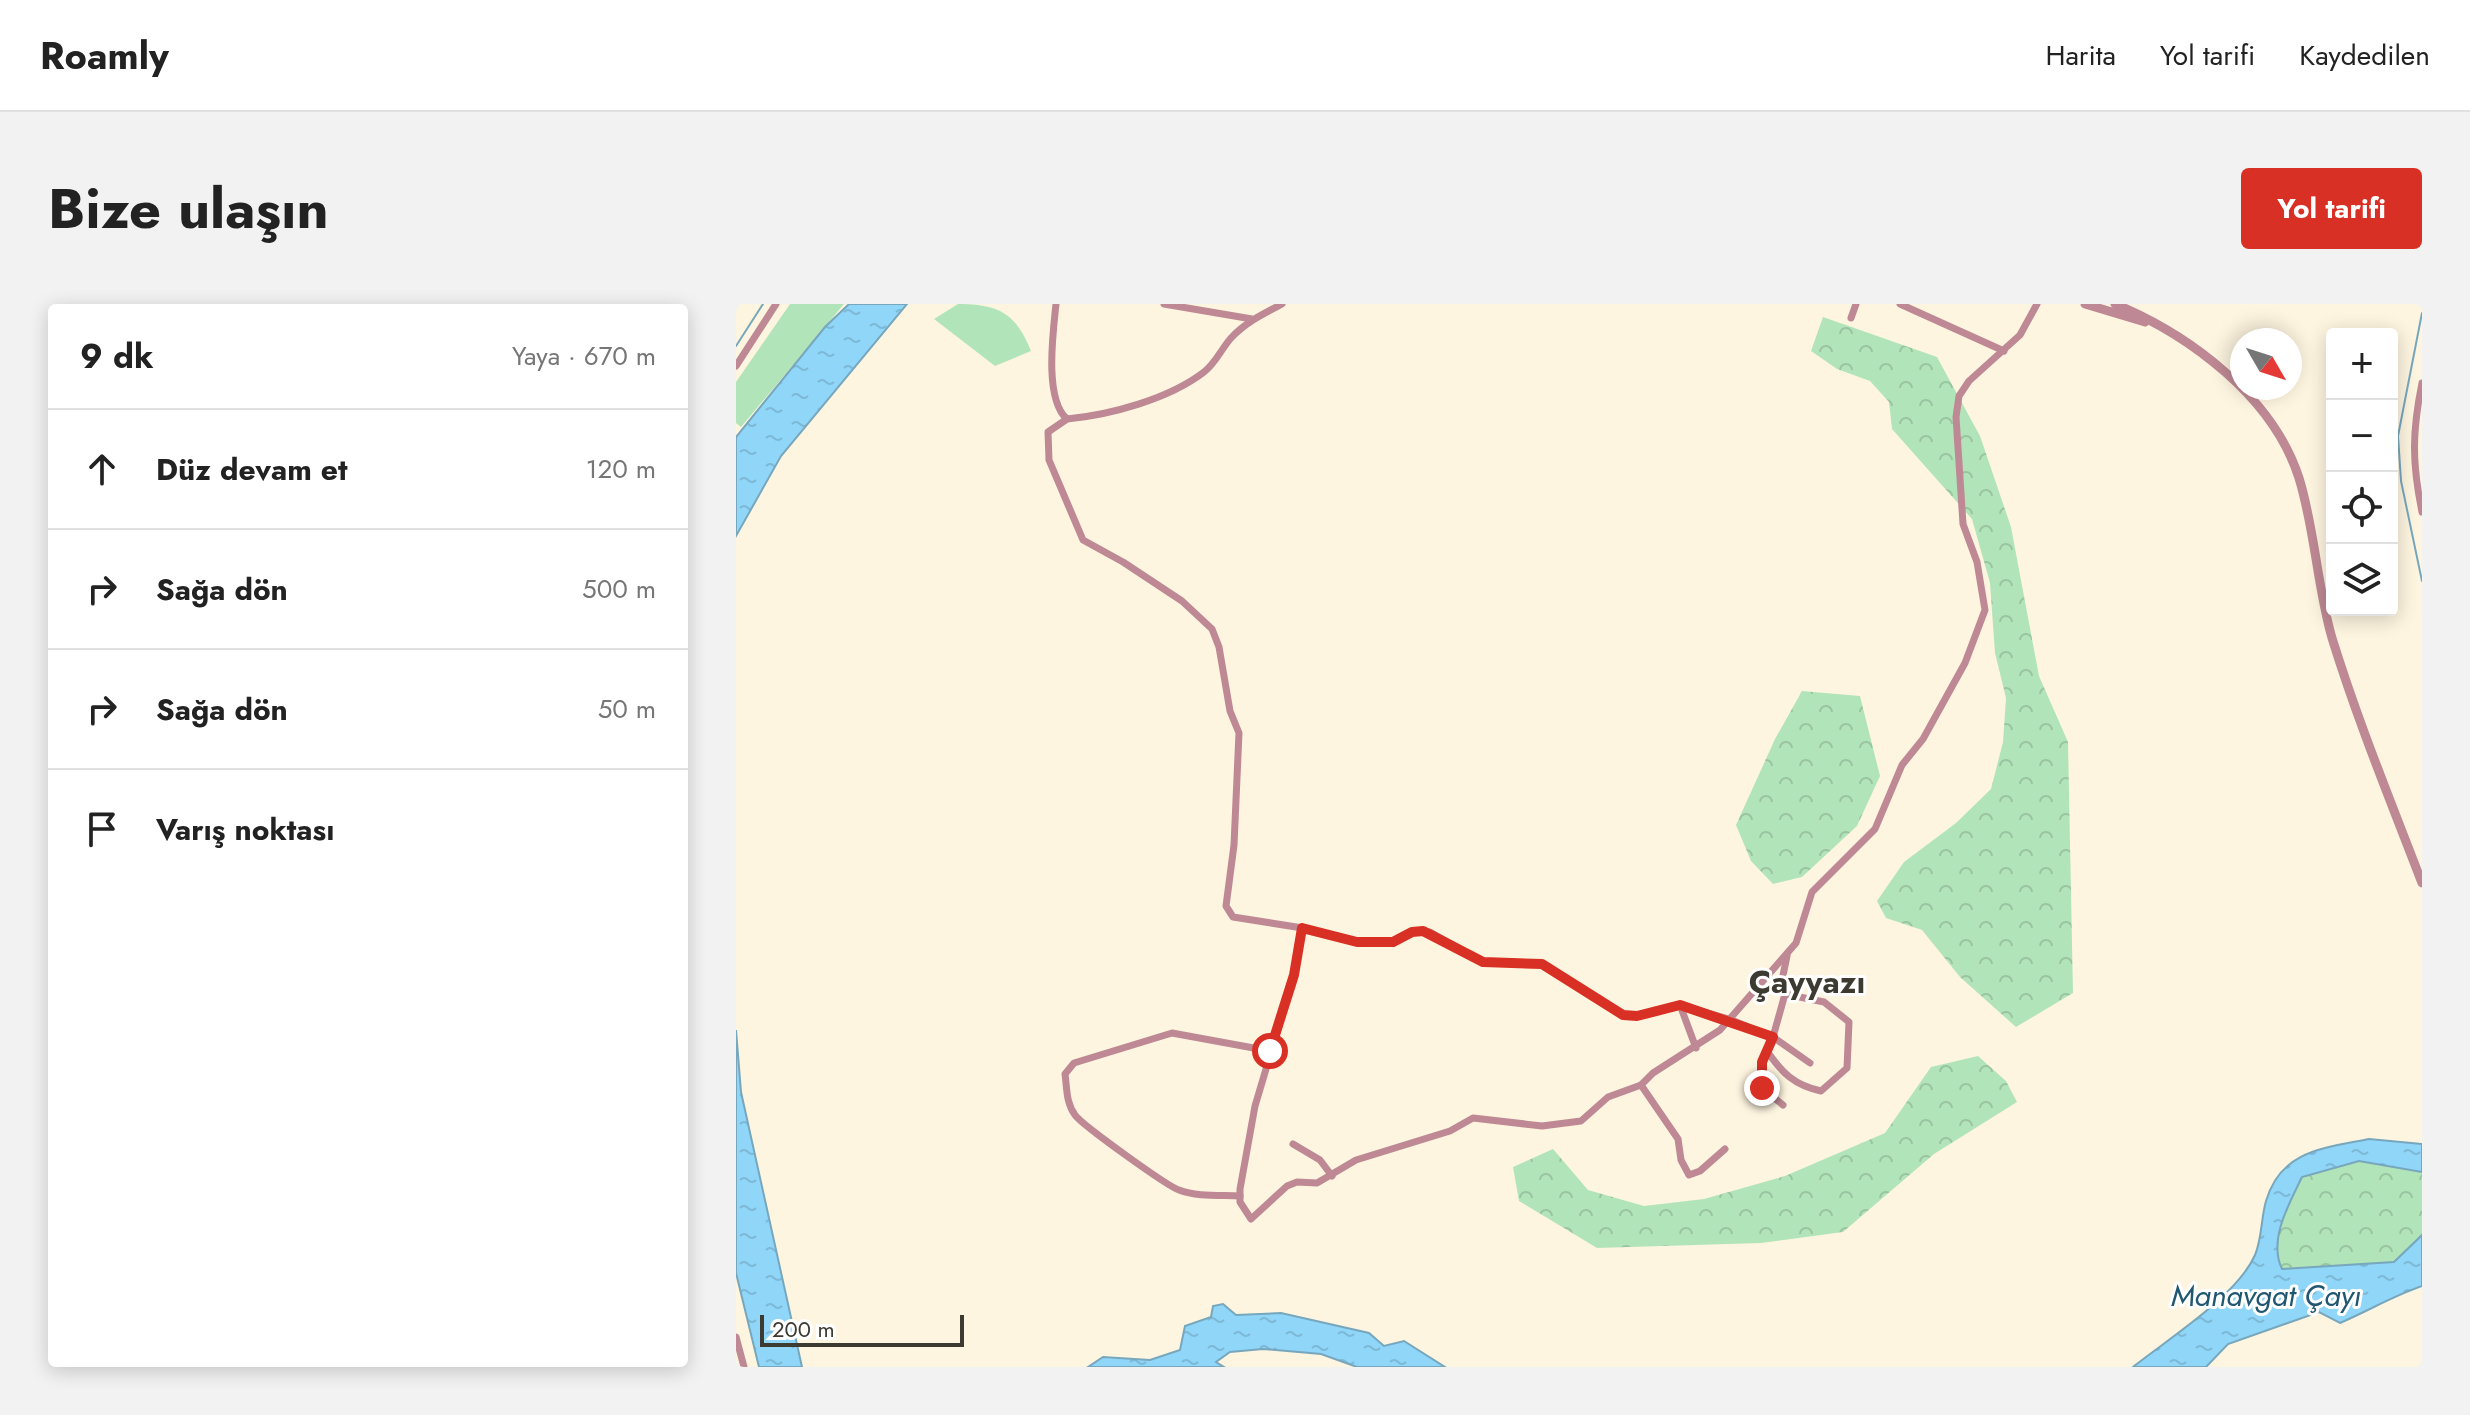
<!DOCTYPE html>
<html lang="tr">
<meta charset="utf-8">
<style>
:root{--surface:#fff;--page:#f2f2f2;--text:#222;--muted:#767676;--line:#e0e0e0;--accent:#d93025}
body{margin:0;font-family:Jost,sans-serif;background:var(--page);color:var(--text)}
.controls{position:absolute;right:24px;top:24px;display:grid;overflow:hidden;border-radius:8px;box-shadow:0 4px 20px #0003}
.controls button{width:72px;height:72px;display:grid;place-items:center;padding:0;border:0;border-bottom:2px solid var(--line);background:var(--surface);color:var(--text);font:40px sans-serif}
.compass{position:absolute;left:1494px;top:24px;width:72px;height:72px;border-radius:50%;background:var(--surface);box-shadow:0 4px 20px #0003;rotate:129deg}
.scale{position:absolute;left:24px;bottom:20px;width:204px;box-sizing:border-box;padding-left:8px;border:4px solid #3d3a32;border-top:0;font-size:22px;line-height:28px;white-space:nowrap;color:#3d3a32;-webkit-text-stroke:6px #fff;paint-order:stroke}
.stop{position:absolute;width:24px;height:24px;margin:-18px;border:6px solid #d93025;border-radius:50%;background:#fff}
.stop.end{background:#d93025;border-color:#fff;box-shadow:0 2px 8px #0008}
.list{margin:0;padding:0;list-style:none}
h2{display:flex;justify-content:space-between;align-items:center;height:104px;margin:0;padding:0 32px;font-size:34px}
h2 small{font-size:26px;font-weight:400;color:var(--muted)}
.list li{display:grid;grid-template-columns:52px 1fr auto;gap:24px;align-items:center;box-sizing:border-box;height:120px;padding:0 32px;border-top:2px solid var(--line)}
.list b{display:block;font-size:30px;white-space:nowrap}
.list em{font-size:26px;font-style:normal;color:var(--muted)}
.icon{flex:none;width:44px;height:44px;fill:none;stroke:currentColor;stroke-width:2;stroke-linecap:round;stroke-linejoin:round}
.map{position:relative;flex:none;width:1686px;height:1063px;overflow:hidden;border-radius:8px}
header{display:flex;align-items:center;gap:48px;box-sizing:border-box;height:112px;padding:0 40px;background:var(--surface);border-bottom:2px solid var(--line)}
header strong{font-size:38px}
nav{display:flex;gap:44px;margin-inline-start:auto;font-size:28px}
.intro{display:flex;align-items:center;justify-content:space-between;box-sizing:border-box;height:192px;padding:0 48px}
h1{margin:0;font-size:56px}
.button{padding:20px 36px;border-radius:8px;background:var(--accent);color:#fff;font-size:28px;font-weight:700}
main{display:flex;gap:48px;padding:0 48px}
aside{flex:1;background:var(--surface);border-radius:8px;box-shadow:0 4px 20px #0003}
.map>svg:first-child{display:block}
</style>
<header>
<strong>Roamly</strong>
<nav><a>Harita</a><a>Yol tarifi</a><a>Kaydedilen</a></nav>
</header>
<div class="intro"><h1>Bize ulaşın</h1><a class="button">Yol tarifi</a></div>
<main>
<aside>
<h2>9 dk<small>Yaya · 670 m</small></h2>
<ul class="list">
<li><svg class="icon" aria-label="ahead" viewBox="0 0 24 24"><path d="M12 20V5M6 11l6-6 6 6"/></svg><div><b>Düz devam et</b></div><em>120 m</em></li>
<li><svg class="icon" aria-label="right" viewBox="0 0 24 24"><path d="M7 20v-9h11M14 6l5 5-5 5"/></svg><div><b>Sağa dön</b></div><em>500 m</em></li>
<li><svg class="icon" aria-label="right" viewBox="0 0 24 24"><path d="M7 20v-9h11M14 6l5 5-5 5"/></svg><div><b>Sağa dön</b></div><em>50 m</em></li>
<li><svg class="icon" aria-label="arrive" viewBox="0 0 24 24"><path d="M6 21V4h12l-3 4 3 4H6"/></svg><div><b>Varış noktası</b></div></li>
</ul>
</aside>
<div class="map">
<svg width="1686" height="1063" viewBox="0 0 1686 1063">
<defs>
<pattern id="forest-crowns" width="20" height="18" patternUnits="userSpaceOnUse" patternTransform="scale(2)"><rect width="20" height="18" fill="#b2e4b9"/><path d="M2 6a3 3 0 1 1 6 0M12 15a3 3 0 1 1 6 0" fill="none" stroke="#9ac4a0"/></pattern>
<pattern id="water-ripples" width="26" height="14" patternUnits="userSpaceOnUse" patternTransform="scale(2)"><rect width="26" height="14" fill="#90d6f9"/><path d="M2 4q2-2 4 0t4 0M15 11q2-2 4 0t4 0" fill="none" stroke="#7db8d6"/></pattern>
</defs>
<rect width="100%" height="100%" fill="#fef5e0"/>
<g fill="#b2e4b9">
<path d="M54,0h54l-103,123 -5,-4v-41z"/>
<path d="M222,0c40,0 58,9 73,47l-36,15 -61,-47z"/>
</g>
<g fill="url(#forest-crowns)">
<path d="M1087,13l114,40 43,79 31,91 28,149 29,66 5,251 -57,34 -56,-50 -38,-47 -36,-12 -9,-17 27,-39 52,-39 35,-34 12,-47 3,-44 -11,-45 -5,-70 -18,-64 -80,-90 -3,-27 -19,-21 -33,-12 -26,-18z"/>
<path d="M1066,387l58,5 20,80 -23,50 -55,51 -29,7 -22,-23 -15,-36 39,-86z"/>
<path d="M1242,752l28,25 11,21 -83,52 -91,78 -82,11 -164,5 -78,-47 -6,-34 40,-18 35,41 56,16 60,-7 81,-23 100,-43 46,-66z"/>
<path d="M1623,857l63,11v63l-27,27 -113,7c-14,-29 7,-65 19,-92z"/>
</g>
<g fill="url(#water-ripples)" stroke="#77a7bd" stroke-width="2">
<path d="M113,0h58l-126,152 -45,80v-99l89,-110z"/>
<path d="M0,726l5,62 61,275h-43l-23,-94z"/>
<path d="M1633,835l53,5v28l-63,-11 -57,16c-13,27 -34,63 -20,92l112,-7 28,-27v51c-29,10 -54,25 -82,37l-21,-11 -91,32 -22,23h-73c35,-28 104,-71 122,-112 7,-16 6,-37 11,-54 15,-51 58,-53 103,-62z"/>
<path d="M487,1000l13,11 45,-2 88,20 15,13 20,-5 41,26h-88l-36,-13 -58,-5 -33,3 -14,10 8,5h-136l15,-10 47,3 30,-10 5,-24 26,-9 2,-11z"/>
</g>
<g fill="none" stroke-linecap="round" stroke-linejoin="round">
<g stroke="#77a7bd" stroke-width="2">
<path d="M1686,9l-24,123 3,45 21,100"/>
<path d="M0,42l27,-42"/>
</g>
<g stroke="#be8994" stroke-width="7">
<path d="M320,0c-3,29 -12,95 11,115 43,-4 102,-20 137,-47 11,-8 18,-24 27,-34 15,-16 32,-24 51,-34"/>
<path d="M428,0l88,15"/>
<path d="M1164,0l104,47"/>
<path d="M1115,14l5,-14"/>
<path d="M0,62l40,-62"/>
<path d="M1686,79c-10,49 -10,80 0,129"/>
<path d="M331,115l-19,13 1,28 34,80 40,22 59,39 30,28 7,18 11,64 9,22 -5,112 -8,61 7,11 76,12 48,13h36l19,-10h18l53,30 59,2 81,51 14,1 43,-11 49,14 44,18 37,26"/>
<path d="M566,624l-8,47 -39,131 -15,83v13l11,17 36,-33 10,-4 20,1 39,-23 94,-29 23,-13 69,8 39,-5 27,-24 33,-12"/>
<path d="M944,701l16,43"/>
<path d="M1031,747c15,22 27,34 54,40l26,-23 2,-46 -25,-20 -39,-8"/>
<path d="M1047,801l-21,-17v-26l11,-25 12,-43 -4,-9 6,-29"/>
<path d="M557,840l27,16 12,16"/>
<path d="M989,845l-25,22 -11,4 -8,-15 -3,-21 -37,-54 12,-12 67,-43 76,-87 16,-51 63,-63 27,-64 21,-26 42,-76 20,-53 -8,-48 -14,-38 -7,-107 3,-21 10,-15 51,-46 17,-31"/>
<path d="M504,892c-19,-1 -43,1 -61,-6 -12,-4 -97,-65 -104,-75 -9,-12 -8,-27 -10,-41l9,-11 98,-30 98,18"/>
<path d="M0,1033l8,30"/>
</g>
<g stroke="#be8994" stroke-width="9">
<path d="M1349,0l60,18"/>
<path d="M1379,0c75,31 158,93 184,174 16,52 18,108 33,160 26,84 59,164 90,245"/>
</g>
</g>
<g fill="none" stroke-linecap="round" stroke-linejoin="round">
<path stroke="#d93025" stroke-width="10" d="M534,747l24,-76 8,-47 55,14h36l19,-10 11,-1 60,31 59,2 81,51 14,1 43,-11 93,32 -11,25v26"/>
</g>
<g text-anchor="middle" stroke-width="6" stroke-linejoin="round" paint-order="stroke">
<g font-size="30" font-style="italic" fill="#215770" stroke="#fff">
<text x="1530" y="1002">Manavgat Çayı</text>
</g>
<g font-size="32" font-weight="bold" fill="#3d3a32" stroke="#fff">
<text x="1071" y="689">Çayyazı</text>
</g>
</g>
</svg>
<div class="controls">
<button>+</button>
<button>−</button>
<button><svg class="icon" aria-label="locate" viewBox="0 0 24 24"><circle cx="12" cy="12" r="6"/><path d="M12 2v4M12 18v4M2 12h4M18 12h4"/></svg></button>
<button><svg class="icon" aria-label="layers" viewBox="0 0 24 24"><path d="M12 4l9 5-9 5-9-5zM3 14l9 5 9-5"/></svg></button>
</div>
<svg class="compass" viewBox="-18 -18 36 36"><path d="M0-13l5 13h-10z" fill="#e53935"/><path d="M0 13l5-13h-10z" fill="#767676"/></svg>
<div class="scale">200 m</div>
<div class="stop" style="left:534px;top:747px"></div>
<div class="stop end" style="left:1026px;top:784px"></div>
</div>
</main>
